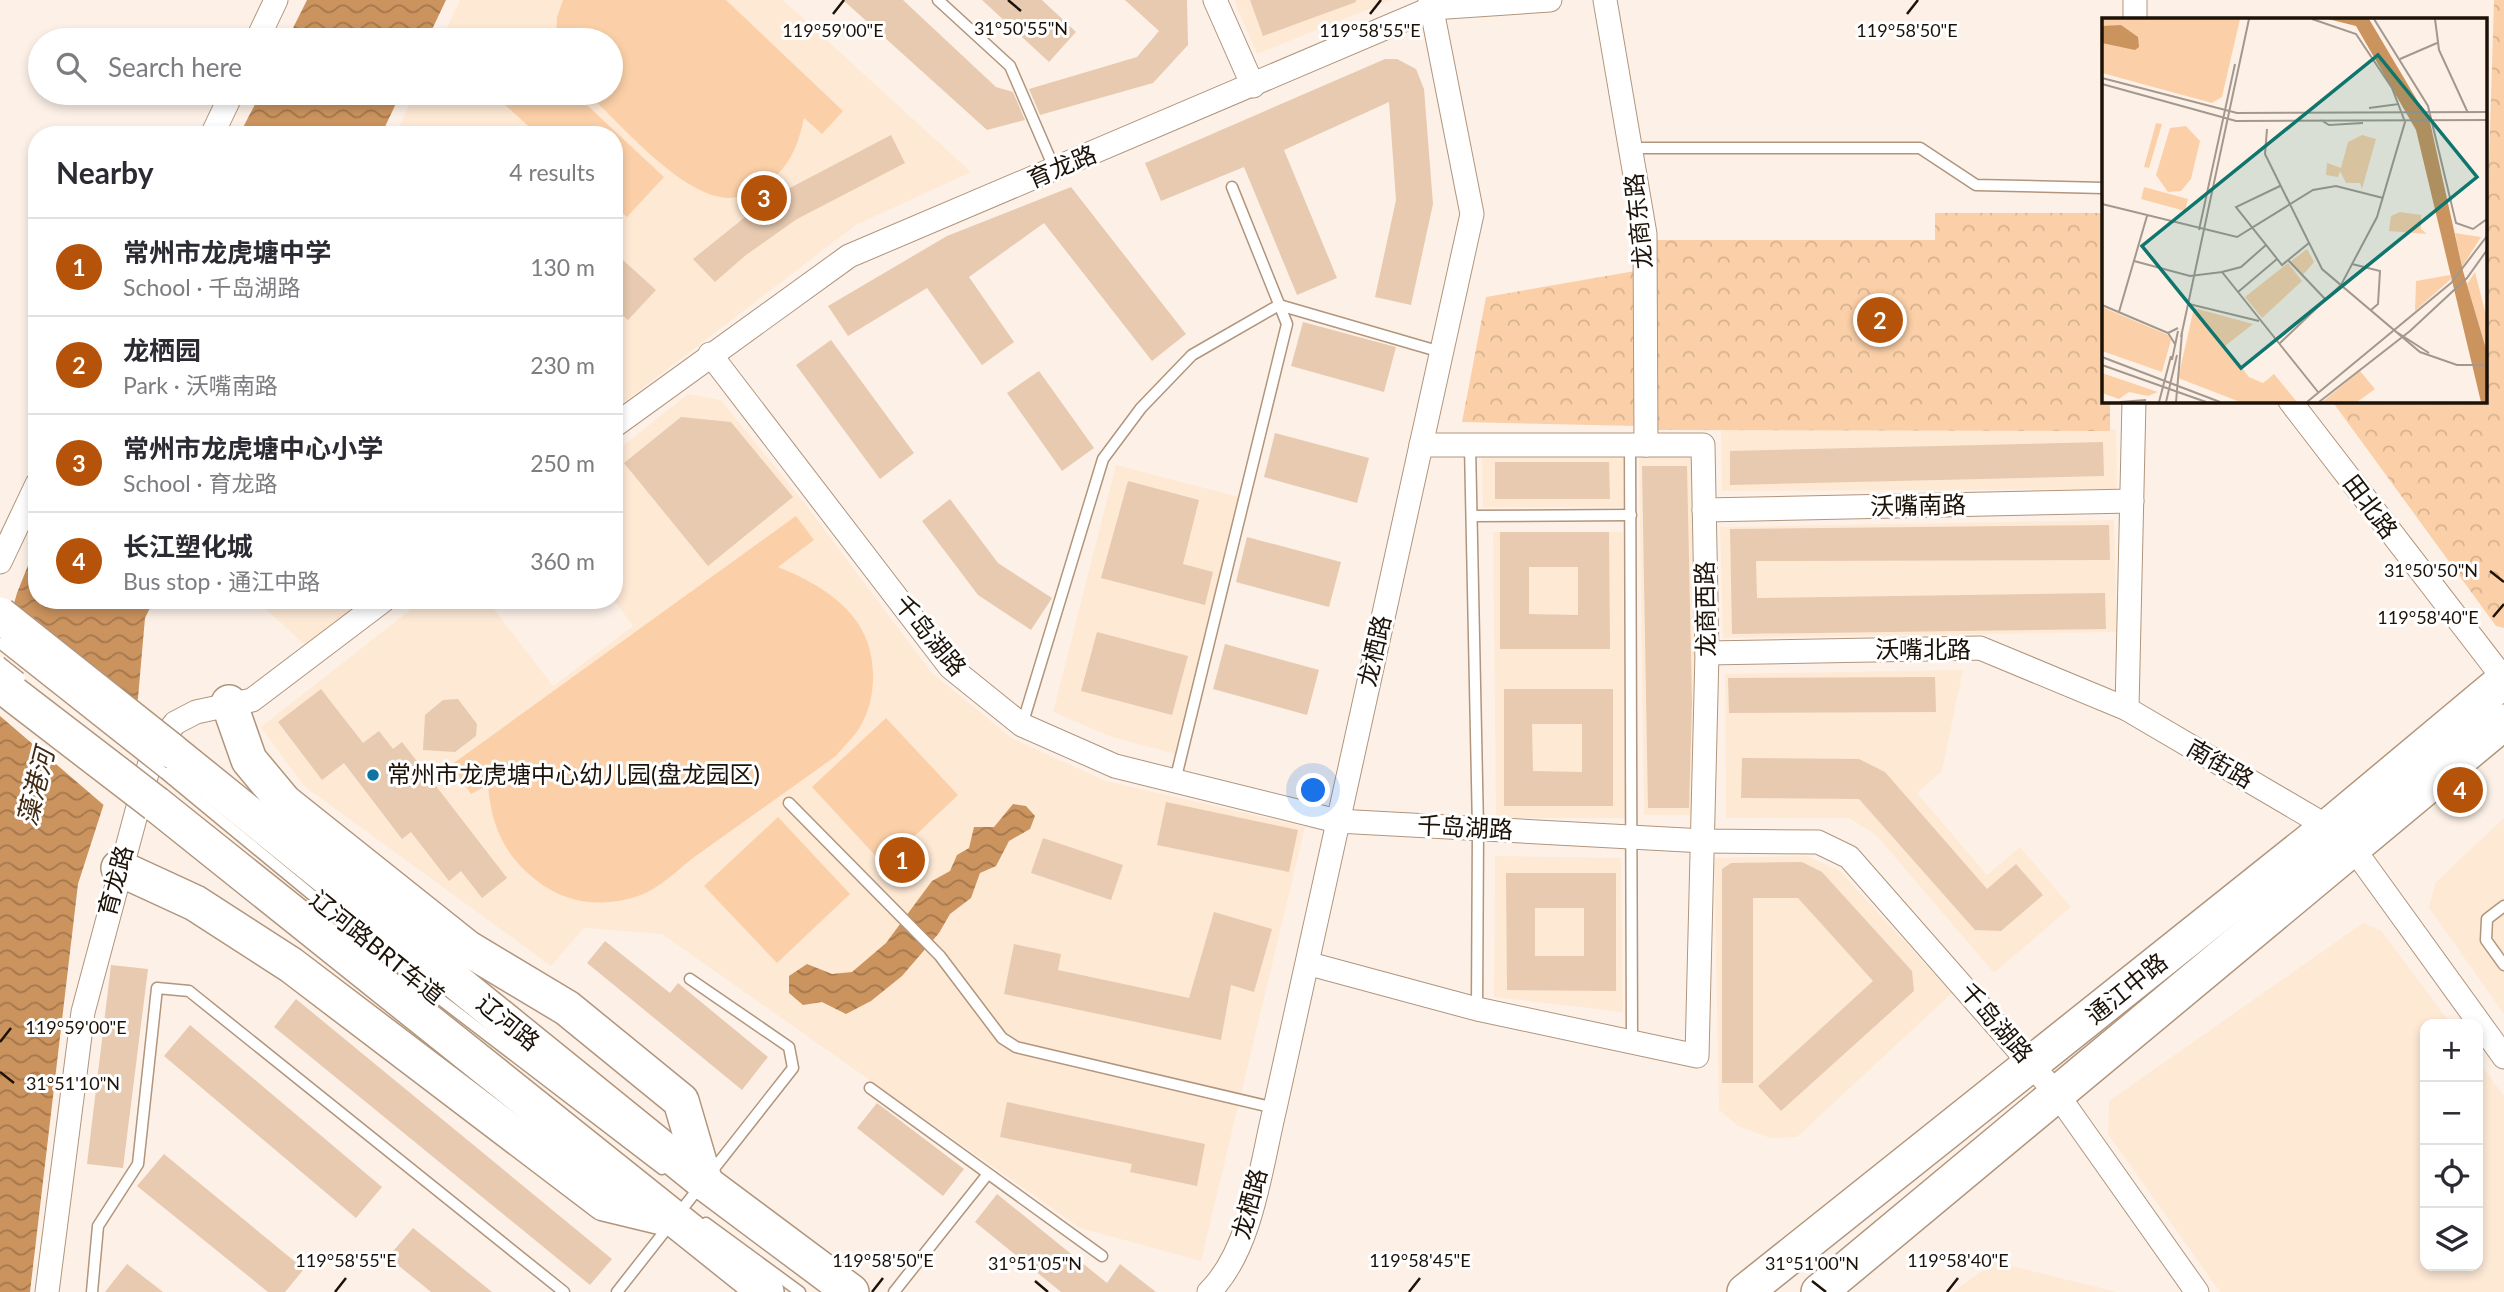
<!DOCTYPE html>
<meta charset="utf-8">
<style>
:root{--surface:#fff;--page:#f7f7f7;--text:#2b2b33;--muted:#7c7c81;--line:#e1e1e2;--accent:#b45309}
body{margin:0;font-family:Lato,"Noto Sans SC",sans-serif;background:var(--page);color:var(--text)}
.controls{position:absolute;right:21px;bottom:21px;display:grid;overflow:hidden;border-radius:14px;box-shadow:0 4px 10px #0003}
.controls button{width:63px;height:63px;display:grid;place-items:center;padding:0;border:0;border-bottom:2px solid var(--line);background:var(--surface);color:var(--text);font:35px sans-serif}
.you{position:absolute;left:1314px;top:791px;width:24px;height:24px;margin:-18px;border:5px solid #fff;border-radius:50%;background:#1a73e8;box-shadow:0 0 0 10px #1a73e833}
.badge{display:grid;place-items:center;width:46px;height:46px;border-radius:50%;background:var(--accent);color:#fff;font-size:23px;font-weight:700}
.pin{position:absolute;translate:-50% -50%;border:4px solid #fff;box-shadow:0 2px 7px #0006}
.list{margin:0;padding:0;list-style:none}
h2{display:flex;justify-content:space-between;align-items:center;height:91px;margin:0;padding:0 28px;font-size:30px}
h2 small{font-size:23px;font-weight:400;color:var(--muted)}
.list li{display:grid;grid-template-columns:46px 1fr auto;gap:21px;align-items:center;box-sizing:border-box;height:98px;padding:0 28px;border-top:2px solid var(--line)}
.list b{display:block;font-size:26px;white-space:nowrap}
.list p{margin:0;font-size:23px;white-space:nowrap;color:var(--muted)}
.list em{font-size:23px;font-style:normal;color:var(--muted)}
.icon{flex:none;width:38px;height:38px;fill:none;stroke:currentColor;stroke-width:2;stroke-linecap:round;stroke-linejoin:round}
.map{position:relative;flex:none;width:2504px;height:1292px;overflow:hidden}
.search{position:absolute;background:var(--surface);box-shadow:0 4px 10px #0003;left:28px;top:28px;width:595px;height:77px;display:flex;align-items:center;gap:18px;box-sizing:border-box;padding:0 24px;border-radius:38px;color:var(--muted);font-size:26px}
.panel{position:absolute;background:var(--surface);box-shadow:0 4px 10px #0003;left:28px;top:126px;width:595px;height:483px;border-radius:28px}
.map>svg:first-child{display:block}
</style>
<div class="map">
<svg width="2504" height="1292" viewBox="0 0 2504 1292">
<defs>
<pattern id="forest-crowns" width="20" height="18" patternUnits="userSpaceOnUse" patternTransform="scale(1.75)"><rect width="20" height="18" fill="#fbd0a8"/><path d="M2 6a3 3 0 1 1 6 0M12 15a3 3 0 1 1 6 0" fill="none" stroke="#d7b28f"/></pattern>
<pattern id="water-waves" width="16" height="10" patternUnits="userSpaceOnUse" patternTransform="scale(1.75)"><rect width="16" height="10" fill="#cb935e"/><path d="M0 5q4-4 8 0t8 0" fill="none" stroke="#a4774c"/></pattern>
</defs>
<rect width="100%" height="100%" fill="#fdf1e7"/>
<g fill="#fee9d5">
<path d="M460,0h323l188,172 -115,53 -242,185v-275h-219l20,-42h196v-53h-170z"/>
<path d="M1234,0h158l-135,54z"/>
<path d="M688,394l33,6 84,104 126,168 82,67 93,42 199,46 -104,434 -121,-33 -418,-294 -78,-6 -33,38 -247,-180 -43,-59 162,-127h64l66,86 80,-60 -19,-26v-147z"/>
<path d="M2116,429l1,60 -395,2 -1,-61z"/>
<path d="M1623,453v54h-140l-1,-53z"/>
<path d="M1696,455l4,360h-56l-5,-359z"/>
<path d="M1116,465l123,32 -64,257 -63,-17 -59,-25z"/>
<path d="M2114,520l3,112 -394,6 -3,-111z"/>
<path d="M1493,532h130l3,286h-130z"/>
<path d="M256,600h109l-60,45z"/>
<path d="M1963,670l-21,101 -25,22 70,82 33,-28 51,60 -77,66 -118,-138 -27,-17h-123l-1,-144z"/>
<path d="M2504,818v196l-75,-106 6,-25z"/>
<path d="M1495,856l126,2 2,154 -129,-15z"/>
<path d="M1807,856l33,15 112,122 -155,144 -27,1 -32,-12 -19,-16 -5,-252z"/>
<path d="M2363,923l18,7 70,94h-26v242h53v-205l26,35v196h-284l-112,-158 1,-33z"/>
<path d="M1995,1262l122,30h-165z"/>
</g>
<g fill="url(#forest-crowns)">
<path d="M2494,0h10v628l-8,-2 -164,-225h153v-174l2,-1z"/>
<path d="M1935,213h168v188h7v30l-453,-1 -1,-190h279z"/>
<path d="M1635,271l2,155 -175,-4 24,-125z"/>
</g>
<g fill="#fbd0a8">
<path d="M563,0h163l117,111 -21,23 -18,-16c-6,28 -15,52 -41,67 -10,6 -23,13 -35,13 -47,-2 -107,-74 -141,-105h24v-53h-55l1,-23z"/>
<path d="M492,93h82l90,84 -37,40 -13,-11v-71h-76z"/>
<path d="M796,516l18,24 -36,27c52,21 98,52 95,114 -1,16 -4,31 -13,46 -6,10 -16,19 -24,29 -48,34 -95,68 -143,102 -15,12 -34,30 -52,37 -37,13 -74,10 -105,-15 -32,-25 -45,-55 -48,-95l-17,9 -20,-29z"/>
<path d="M886,718l72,77 -74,70 -72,-78z"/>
<path d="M778,817l72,77 -73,69 -73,-77z"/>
</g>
<g fill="url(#water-waves)">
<path d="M307,0h139l-19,40h-140z"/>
<path d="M261,93h140l-20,42h-142z"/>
<path d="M37,543v57h117l-9,18 -7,80 -60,186 -48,408h-30v-639l17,-60z"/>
<path d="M1013,804l13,2 9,10 -5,13 -21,12 -13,25 -16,7 -9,25 -21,16 -11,19 -37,43 -31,25 -25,13 -24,-12 -19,3 -14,-12v-17l18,-12 25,10 20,-2 34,-29 46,-62 18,-10 7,-16 12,-7 5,-21h20z"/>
</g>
<path fill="#fdf1e7" d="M0,641l138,69 -32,97 -106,-91z"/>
<g fill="#e7cab0" fill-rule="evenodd">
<path d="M843,0h60l93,87 17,5 12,28 -38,10z"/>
<path d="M982,0h60l34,32 -27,30z"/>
<path d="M1125,0h62l1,45 -35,38 -113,32 -11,-26 108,-32 22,-26z"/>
<path d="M1250,0h106v2l-93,34z"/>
<path d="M1385,59h12l19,10 8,20 9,115 -22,101 -36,-8 21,-97 -7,-98 -105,48 53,128 -40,17 -53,-128 -83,34 -16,-38z"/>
<path d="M891,135l14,28 -108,56 -51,36 -31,27 -22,-23 72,-58z"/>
<path d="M1071,187l115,147 -34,27 -108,-138 -75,54 45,65 -32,23 -55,-77 -79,48 -20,-30 119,-70z"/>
<path d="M614,252l42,38 -28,30 -14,-12z"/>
<path d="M1303,322l93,25 -12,45 -93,-26z"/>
<path d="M831,340l83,113 -34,26 -84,-114z"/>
<path d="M1039,371l55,77 -32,23 -55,-78z"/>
<path d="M681,417l50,5 62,75 -85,69 -84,-103z"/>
<path d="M1275,433l94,25 -12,45 -93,-26z"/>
<path d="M2103,442l1,34 -374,9v-34z"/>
<path d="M1495,462h114l1,37h-115z"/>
<path d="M1642,466h45l5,237 -3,105h-41z"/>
<path d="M1128,481l71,19 -16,64 30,8 -8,33 -104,-27z"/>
<path d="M950,499l48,64 54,35 -21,32 -53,-35 -56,-74z"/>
<path d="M2109,525l1,35 -354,1 1,37 348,-5 1,36 -374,5 -2,-105z"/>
<path d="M1500,532h109l1,117h-110zM1529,567h49v48l-49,-1z"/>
<path d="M1247,537l94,25 -12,45 -93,-25z"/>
<path d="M1097,632l91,24 -16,59 -91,-24z"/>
<path d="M1225,644l94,26 -12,45 -94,-26z"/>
<path d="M1935,677l1,35 -207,1 -1,-35z"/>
<path d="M321,689l42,54 16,-12 14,18 9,-7 105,136 -25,20 -21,-27 -12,10 -38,-49 -9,7 -58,-76 -22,17 -44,-58z"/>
<path d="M1504,689h109v117h-109zM1532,724h50v48l-49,-1z"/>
<path d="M458,699l19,25 -1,12 -21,16 -32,-2 2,-35 18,-15z"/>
<path d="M1742,758l117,1 26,13 102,117 29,-25 27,31 -42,36 -26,-1 -116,-131 -118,-1z"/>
<path d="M1166,802l132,28 -9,42 -132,-27z"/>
<path d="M1043,838l80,27 -12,35 -80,-27z"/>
<path d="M1802,862l20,10 90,99 2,20 -133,120 -23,-25 115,-105 -75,-83h-45v185h-31v-214l9,-6z"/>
<path d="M1506,873h110v118l-109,-1zM1535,908h49v48h-49z"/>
<path d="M1214,912l58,17 -18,63 -23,-7 -10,55 -217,-46 10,-50 47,10 -3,16 131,28z"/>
<path d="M605,941l65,52 8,-10 90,74 -26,33 -155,-127z"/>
<path d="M111,965l37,4 -25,199 -36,-4z"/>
<path d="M296,999l316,260 -22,26 -316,-258z"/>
<path d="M190,1025l192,162 -26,31 -192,-162z"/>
<path d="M1007,1102l198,42 -8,42 -67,-14 2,-8 -132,-27z"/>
<path d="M877,1103l87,66 -21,27 -86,-68z"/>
<path d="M164,1154l140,115 -19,23h-17l-131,-106z"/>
<path d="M997,1194l110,89 13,-19 36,28h-95l-86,-70z"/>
<path d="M413,1228l79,64h-61l-43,-35z"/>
<path d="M127,1264l36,28h-58z"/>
</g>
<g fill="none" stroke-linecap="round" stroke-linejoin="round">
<defs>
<g id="lane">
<path d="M938,0l72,66 45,104"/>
<path d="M1630,148h290l56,37 127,3"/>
<path d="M1470,445l8,384 -1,180"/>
<path d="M1630,445l2,597"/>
<path d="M1472,516l159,-1"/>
<path d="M1022,725l81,-266 38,-51 51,-53 87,-50 162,47"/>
<path d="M163,772l252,208 247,189"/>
<path d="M1175,781l112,-457 -55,-137"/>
<path d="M789,803l151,153 62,82 14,9 259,61"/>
<path d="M2504,906l-17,13 -1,21 18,25"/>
<path d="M870,1088l232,168"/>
<path d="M706,1223l94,69"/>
<path d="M92,1292l6,-66 40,-62 19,-176 32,3 375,301"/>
<path d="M617,1292l176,-224 -4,-21 -99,-68"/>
<path d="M894,1292l93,-117"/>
</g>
<g id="street">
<path d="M1215,0l38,86"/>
<path d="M1605,0l40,234 1,211"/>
<path d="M2135,0v19"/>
<path d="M257,40l19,-40"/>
<path d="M212,135l20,-42"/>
<path d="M710,354l240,313 72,58 93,41 222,55 367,20 114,1 31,15 208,237 140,198"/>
<path d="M2134,401l-7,308 201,118 25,21 151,209"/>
<path d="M2290,401l214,278"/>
<path d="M614,426l235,-170 583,-248 118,-8"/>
<path d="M1704,510l428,-9"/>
<path d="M0,562l37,-78"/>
<path d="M1707,653l273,-5 147,61"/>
<path d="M1310,964l167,45 220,47 10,-403 -4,-208h-282"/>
<path d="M47,1292l36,-280 70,-261 22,-28 21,-11 56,-12 132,-100"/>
<path d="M1209,1292c43,-42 52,-127 66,-184l197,-894 -42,-214"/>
</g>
<g id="primary">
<path d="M229,703l20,57 35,42 183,146 100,60 114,93 24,82"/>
<path d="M170,750l535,433 146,109"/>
<path d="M156,804l610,488"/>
<path d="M119,868l76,35 96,62 313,238 58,14"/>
<path d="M1745,1292l583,-465 176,-147"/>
<path d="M1819,1292l685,-570"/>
</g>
</defs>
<use href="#lane" stroke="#b1957c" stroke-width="13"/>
<use href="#street" stroke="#b1957c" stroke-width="25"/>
<use href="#primary" stroke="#b1957c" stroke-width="38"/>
<use href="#lane" stroke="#fff" stroke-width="10"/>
<use href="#street" stroke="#fff" stroke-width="23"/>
<use href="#primary" stroke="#fff" stroke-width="35"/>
<defs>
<g id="lane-bridge">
<path d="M0,643l163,129"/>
<path d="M0,662l20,16"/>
</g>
<g id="primary-bridge">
<path d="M0,615l170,135"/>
<path d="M0,684l156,120"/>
</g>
</defs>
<use href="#lane-bridge" stroke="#b1957c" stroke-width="13" stroke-linecap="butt"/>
<use href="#primary-bridge" stroke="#b1957c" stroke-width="38" stroke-linecap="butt"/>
<use href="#lane-bridge" stroke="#fff" stroke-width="10"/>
<use href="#primary-bridge" stroke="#fff" stroke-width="35"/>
</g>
<path fill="none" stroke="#1c1208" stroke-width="2.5" d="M1008,0l13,11M833,14l11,-14M1370,14l11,-14M1907,14l11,-14M2490,571l14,11M2493,617l11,-13M0,1042l11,-14M0,1072l14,11M1035,1281l13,11M1812,1281l14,11M335,1292l11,-14M872,1292l11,-14M1409,1292l11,-14M1947,1292l11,-14"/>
<circle fill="#0d75a1" stroke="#fff" stroke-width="2.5" cx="373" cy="775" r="7"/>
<g text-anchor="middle" stroke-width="6" stroke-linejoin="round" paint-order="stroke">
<g font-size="24" fill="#1c1208" stroke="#fff">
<text transform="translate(1062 167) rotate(-23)" y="8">育龙路</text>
<text transform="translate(1639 221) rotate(-96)" y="8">龙商东路</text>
<text transform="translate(1918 506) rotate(-1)" y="8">沃嘴南路</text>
<text transform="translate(2370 507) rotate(53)" y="8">田北路</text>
<text transform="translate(1706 609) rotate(-91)" y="8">龙商西路</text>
<text transform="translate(930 636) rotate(50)" y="8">千岛湖路</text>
<text x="1923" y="658">沃嘴北路</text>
<text transform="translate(1375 651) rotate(-77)" y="8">龙栖路</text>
<text transform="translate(2220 764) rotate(30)" y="8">南街路</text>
<text transform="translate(1465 828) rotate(3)" y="8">千岛湖路</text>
<text transform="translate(116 881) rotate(-75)" y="8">育龙路</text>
<text transform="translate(377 948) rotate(39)" y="8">辽河路BRT车道</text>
<text transform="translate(2127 989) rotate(-39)" y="8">通江中路</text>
<text transform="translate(508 1023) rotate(39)" y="8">辽河路</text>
<text transform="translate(1996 1023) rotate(49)" y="8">千岛湖路</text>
<text transform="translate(1250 1204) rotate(-75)" y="8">龙栖路</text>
</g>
<g font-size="24" fill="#1c1208" stroke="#fff" text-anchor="start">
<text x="387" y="783">常州市龙虎塘中心幼儿园(盘龙园区)</text>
</g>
<g font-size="26" font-style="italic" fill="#422a13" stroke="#fff">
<text transform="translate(36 787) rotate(-76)" y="9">藻港河</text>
</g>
</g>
<g transform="translate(2102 18)">
<rect width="385" height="385" fill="#fdf1e7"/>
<path d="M0,1h138l-18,78 -10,6 -110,-30zM353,215l26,4 -19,30 -1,-6zM205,231l7,13 -12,14 -12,-14zM186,245l14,18 -40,37 -17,-21zM373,254l12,47v33l-20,-68zM348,257l1,4 -36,32 1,-30zM0,289l66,28 3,5 -9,32 -60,-21zM92,290l59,16 -28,22 24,31 14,6 11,-9 23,28h-57l-62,-24zM258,353l15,18 -18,13h-35zM0,355l56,19 -10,4 -19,-4 -10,7 -17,-6z" fill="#fbd0a8"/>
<path d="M54,105l6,1 -13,44 -5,-1zM84,108l14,15 -9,38 -10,12 -13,1 -12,-17 14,-47zM260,117l14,4 -14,50 -2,-6h-14l-6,-12 -2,6 -12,-2 1,-12 14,5 7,-26zM42,169l44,12 -3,12 -44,-12zM298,194l21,3v14l6,5 -38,-3 2,-15z" fill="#fbd0a8"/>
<path d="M226,1h41l61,103 33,149 24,81v50h-6l-65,-272 -60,-104zM19,7l17,12 1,10 -4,3 -33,-7v-17z" fill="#cb935e"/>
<path fill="none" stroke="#a3988e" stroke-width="2" d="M272,1l54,87 28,117 17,6 14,-10M333,1l4,31 29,63M298,41l37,-16M0,60l135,35 250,-1M0,66l134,37 251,-1M267,90l30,-4M219,102l8,5 34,-2M165,111l-2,25 57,115 98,83 37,13h30M178,168l-44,21 46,58 27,-22M0,186l135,33 76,-47 23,-4 47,12M97,212l36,-166M186,242l38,40M32,243l56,15 32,-4 96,120M250,246l28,7 -2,33 -7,6M120,254l19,-5 25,-22M136,274l39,-33M87,286l70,17M0,287l66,28M17,294l28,-96M293,313l34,22M79,319l68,-318M73,326l-7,-11 10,-5M177,326l62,-59 36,-68 28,-95 -13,-34 -36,-54 -44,-15M0,339l118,45M70,342l6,-29M0,347l104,37M18,384l26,-2M57,384l12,-46M64,384l11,-47M74,384l6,-69M205,384l144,-119 36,-47M217,384l91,-71 57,-53 20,-28"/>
<path fill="#0f766e" fill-opacity="0.15" stroke="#0f766e" stroke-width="3.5" d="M276,37l99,122 -236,191 -99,-122z"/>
<rect width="385" height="385" fill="none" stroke="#1c1208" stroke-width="3.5"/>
</g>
<g font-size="18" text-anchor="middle" fill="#1c1208" stroke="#fff" stroke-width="6" stroke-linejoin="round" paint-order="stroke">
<text x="1021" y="35">31°50'55"N</text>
<text x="833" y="37">119°59'00"E</text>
<text x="1370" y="37">119°58'55"E</text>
<text x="1907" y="37">119°58'50"E</text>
<text x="2431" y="577">31°50'50"N</text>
<text x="2428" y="624">119°58'40"E</text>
<text x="76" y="1034">119°59'00"E</text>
<text x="73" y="1090">31°51'10"N</text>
<text x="346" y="1267">119°58'55"E</text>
<text x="883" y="1267">119°58'50"E</text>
<text x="1420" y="1267">119°58'45"E</text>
<text x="1958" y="1267">119°58'40"E</text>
<text x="1035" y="1270">31°51'05"N</text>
<text x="1812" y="1270">31°51'00"N</text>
</g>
</svg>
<div class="controls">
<button>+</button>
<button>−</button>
<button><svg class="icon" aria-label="locate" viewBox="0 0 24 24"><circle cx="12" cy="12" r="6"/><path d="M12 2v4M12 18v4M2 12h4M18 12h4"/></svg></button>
<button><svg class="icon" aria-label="layers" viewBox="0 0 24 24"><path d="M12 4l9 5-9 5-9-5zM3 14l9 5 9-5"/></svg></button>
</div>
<div class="you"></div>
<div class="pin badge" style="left:902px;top:860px">1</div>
<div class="pin badge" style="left:1880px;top:320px">2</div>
<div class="pin badge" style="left:764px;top:198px">3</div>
<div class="pin badge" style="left:2460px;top:790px">4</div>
<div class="search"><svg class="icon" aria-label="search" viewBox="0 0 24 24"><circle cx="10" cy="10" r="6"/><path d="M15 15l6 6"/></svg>Search here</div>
<section class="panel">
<h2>Nearby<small>4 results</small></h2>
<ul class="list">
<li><span class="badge">1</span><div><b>常州市龙虎塘中学</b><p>School · 千岛湖路</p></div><em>130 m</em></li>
<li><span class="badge">2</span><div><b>龙栖园</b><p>Park · 沃嘴南路</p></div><em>230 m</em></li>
<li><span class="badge">3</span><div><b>常州市龙虎塘中心小学</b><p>School · 育龙路</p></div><em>250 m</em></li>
<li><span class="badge">4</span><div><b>长江塑化城</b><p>Bus stop · 通江中路</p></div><em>360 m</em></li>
</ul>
</section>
</div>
